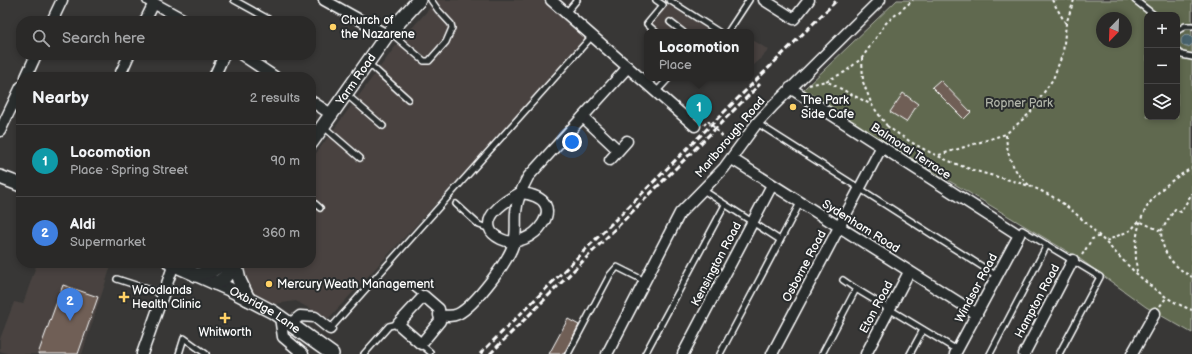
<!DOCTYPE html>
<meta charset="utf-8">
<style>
:root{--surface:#2a2928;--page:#323130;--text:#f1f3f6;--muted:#a5a6a8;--line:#464545;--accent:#ffd166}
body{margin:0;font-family:"Balsamiq Sans",sans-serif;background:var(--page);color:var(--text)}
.controls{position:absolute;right:12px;top:12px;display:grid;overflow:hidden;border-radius:8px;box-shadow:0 2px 6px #0003}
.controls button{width:36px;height:36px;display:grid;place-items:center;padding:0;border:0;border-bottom:1px solid var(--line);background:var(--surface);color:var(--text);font:20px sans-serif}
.compass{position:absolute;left:1096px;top:12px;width:36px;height:36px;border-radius:50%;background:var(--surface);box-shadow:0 2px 6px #0003;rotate:203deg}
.you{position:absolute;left:572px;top:142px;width:14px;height:14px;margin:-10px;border:3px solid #fff;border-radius:50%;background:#1a73e8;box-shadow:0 0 0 6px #1a73e833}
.badge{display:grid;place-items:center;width:26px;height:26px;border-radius:50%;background:var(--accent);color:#fff;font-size:13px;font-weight:700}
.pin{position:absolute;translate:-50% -33px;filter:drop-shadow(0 1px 2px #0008)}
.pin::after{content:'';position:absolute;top:21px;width:14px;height:12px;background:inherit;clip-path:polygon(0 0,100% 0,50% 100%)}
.popup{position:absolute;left:644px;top:29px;width:110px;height:52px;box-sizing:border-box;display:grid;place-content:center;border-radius:8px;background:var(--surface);filter:drop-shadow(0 1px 3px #0005);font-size:13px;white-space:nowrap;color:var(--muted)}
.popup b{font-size:15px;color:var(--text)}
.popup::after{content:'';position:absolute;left:50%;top:100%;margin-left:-8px;border:8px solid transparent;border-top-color:var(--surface)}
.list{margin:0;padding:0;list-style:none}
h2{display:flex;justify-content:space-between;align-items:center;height:52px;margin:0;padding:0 16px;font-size:17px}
h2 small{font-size:13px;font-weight:400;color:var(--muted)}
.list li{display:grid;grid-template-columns:26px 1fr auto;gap:12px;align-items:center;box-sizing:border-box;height:72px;padding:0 16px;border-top:1px solid var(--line)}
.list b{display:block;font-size:15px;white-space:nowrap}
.list p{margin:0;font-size:13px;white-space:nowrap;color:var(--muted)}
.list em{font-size:13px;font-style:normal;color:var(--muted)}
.icon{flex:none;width:22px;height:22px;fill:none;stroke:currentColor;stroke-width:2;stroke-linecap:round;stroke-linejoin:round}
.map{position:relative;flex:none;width:1192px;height:354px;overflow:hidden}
.search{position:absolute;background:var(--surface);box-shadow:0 2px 6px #0003;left:16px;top:16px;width:300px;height:44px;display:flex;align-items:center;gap:10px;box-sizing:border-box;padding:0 14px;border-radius:16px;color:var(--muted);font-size:15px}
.panel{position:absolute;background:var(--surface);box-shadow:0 2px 6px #0003;left:16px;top:72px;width:300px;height:196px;border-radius:16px}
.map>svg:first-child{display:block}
</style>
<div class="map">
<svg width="1192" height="354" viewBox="0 0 1192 354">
<rect width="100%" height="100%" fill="#383736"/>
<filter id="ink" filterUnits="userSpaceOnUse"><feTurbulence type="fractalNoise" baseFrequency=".025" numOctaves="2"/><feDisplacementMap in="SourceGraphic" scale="8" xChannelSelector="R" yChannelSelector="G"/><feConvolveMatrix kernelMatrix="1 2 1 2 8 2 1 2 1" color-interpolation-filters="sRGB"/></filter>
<g filter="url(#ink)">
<g fill="#484340">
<path d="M437,0h107l46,39 -262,280 -32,-18 -29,4 -39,-28 9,-14h74v-103l84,-113z"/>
<path d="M667,0l51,32h-60l-10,-9z"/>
<path d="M751,39l18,11 -18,18z"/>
<path d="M37,263h75l-30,91h-73l-9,-3v-12l14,-37 9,2z"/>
</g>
<path fill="#606950" stroke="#b0b4a8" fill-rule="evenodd" d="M897,0h295v333l-46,-26 -66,-48 -196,-117 -81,-52zM1147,15h30v102h-30zM1102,18h24v24h-24z"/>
<circle fill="#47626c" stroke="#91a1a7" cx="1187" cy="41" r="6"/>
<g fill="#6f5f57" stroke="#fff">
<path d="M940,80l31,32 -7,7 -32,-32z"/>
<path d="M903,93l15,11 -12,18 -16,-10z"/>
<path d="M63,285l35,12 -20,57h-40z"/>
<path d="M568,319l11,6 -15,29h-15z"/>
</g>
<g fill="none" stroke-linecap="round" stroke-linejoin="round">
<defs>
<g id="service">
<path d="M234,0l38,21"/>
<path d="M656,0l7,5 -16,19 9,8"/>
<path d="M669,0l50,32"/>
<path d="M1135,0l19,15"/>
<path d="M566,13l11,-13"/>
<path d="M670,22l13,10"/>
<path d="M1177,31l8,-5h7"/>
<path d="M390,32l34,29h5l17,-19 6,-14 -1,-4 -13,-14 -7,-10"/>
<path d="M728,32l21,-32"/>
<path d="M1177,51l5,4 10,2"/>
<path d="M368,63l40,36"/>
<path d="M657,91l12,-13"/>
<path d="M346,94l37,32"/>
<path d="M757,123l240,153"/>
<path d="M324,127l36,31"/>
<path d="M703,190l77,50"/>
<path d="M311,200l9,8"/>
<path d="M456,204l23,21 11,4"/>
<path d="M1019,235l3,-5 78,47 -41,77"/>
<path d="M117,279l46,15"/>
<path d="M415,289l9,7"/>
<path d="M856,289l101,61"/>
<path d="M330,329l262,-293"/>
<path d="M421,344l9,8"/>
<path d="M179,354l5,-16 22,16"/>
<path d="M364,354l25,-28 9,-2"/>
<path d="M568,354l42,-79 7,-8 28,14"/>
<path d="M645,354l80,-149"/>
<path d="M720,354l80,-151"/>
<path d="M822,354l34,-65 -13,-9"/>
<path d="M910,354l13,-24"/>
<path d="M990,354l57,-109"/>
</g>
<g id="minor">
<path d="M148,0l38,21"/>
<path d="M324,0l63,35"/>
<path d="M551,0l144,126"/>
<path d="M764,0l30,19 15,-19"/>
<path d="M52,21l10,-21"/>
<path d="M145,21l9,-18"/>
<path d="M242,55l33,22"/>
<path d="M26,77l10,-22"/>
<path d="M119,77l10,-22"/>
<path d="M214,77l10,-22"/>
<path d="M790,88l229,147 -64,119"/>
<path d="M311,101l20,13"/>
<path d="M583,117l35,33"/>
<path d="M0,131l21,-44"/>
<path d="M732,159l245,155"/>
<path d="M610,160l17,-19"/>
<path d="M520,193c57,5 10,61 -19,46 -4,-2 -10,-6 -11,-10 -6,-16 19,-30 30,-36z"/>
<path d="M424,296l15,13 1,12 -19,23 -23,-20z"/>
<path d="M439,315c7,1 13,2 19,-1 16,-8 52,-54 56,-72 3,-9 1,-21 2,-30 1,-13 6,-24 12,-35l100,-110"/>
<path d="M280,317l3,20 20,17"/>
<path d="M290,324l10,-8 15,1 15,12"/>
<path d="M142,354l32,-90"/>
<path d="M607,354l73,-141 44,-45 33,-45 15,-16 108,-107"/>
<path d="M683,354l89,-169"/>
<path d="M772,354l109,-206"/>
<path d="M866,354l43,-82"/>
<path d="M1024,354l49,-94"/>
<path d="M1132,354l23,-41"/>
</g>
<g id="tertiary">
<path id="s1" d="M311,143l76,-108 32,-35"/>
<path d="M0,177l21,8"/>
<path id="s2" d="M170,263l59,26 44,23 59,42"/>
<path d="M235,263l4,17 9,19"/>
<path d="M196,275l17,-5 10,-7"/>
<path d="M215,283c11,-3 13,-10 17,-20"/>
</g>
</defs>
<use href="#service" stroke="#fff" stroke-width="8"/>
<use href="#minor" stroke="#fff" stroke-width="13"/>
<use href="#tertiary" stroke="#fff" stroke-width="16"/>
<g stroke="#fff" stroke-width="2" stroke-dasharray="3 3" stroke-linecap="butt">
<path d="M1052,0l14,24"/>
<path d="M862,58l1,24 9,23"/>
<path d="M809,85l17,-4"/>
<path d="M704,125l4,-4"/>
<path d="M887,126c24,18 52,32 80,42 31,11 61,13 89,31 50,32 79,90 136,111"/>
<path d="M885,138l2,-12 -15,-21 -46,-24 19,-9 17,-14 24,-35 27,-23"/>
<path d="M726,140l13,-12 2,2"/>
<path d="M939,155l67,-21"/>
<path d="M1029,185c-17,-15 -22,-29 -23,-51l24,-21 23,-34 10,-26 3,-29 8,-24"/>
<path d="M1161,231l14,-22 6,3 11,-19"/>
<path d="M1106,241l25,-11 8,-9 22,10c1,23 11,34 31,46"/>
<path d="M1082,255l10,-16 9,-3"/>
<path d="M1137,272c-6,-52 10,-79 55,-104"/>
<path d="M1160,306l6,-8"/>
</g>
<use href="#service" stroke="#2a2d2e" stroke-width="5"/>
<use href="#minor" stroke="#2a2d2e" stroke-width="10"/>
<use href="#tertiary" stroke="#2a2d2e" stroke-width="13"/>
<g stroke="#fff" stroke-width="3" stroke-dasharray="6 3" stroke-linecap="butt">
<path d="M480,354l357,-354"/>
<path d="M490,354l270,-270"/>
</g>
<path stroke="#fff" stroke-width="2" stroke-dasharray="3 3" stroke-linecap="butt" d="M708,121l18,19"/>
</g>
</g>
<g fill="#ffd166" stroke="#2a2d2e" stroke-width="1.5">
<circle cx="333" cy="27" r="4"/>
<circle cx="793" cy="107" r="4"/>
<circle cx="269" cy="284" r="4"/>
<path d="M122 291h4v4h4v4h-4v4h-4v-4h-4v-4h4z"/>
<path d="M223 312h4v4h4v4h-4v4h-4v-4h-4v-4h4z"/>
</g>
<g text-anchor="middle" stroke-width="4" stroke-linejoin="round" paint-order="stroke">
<g font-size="12" fill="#fff" stroke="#2a2d2e" text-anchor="start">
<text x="341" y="24">Church of<tspan x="341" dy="14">the Nazarene</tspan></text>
<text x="801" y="104">The Park<tspan x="801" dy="14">Side Cafe</tspan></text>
<text x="277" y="288">Mercury Weath Management</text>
<text x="132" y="294">Woodlands<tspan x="132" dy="14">Health Clinic</tspan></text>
<text x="225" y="336" text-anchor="middle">Whitworth</text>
</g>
<g font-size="12" fill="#fff" stroke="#2a2d2e">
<text dy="4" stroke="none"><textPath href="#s1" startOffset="78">Yarm Road</textPath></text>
<text transform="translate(730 137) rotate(-50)" y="4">Marlborough Road</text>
<text transform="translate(911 151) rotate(33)" y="4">Balmoral Terrace</text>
<text transform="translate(861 226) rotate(32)" y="4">Sydenham Road</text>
<text transform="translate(716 264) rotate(-62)" y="4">Kensington Road</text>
<text transform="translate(804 266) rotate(-62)" y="4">Osborne Road</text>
<text transform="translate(976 288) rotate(-62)" y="4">Windsor Road</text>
<text transform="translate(1037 301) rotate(-62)" y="4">Hampton Road</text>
<text transform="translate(876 307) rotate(-62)" y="4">Eton Road</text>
<text dy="4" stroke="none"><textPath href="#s2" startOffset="106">Oxbridge Lane</textPath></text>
</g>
<g font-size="12" fill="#b0b4a8" stroke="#2a2d2e">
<text x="1019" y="107">Ropner Park</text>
</g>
</g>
</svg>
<div class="controls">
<button>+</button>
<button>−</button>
<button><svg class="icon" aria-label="layers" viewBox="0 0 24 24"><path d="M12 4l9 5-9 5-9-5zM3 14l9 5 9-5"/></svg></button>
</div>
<svg class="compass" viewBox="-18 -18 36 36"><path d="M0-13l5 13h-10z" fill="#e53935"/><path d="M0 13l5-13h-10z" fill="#a5a6a8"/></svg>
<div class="you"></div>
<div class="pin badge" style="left:699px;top:127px;background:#0f9aa8">1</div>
<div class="popup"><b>Locomotion</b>Place</div>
<div class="pin badge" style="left:70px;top:321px;background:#3f7fe0">2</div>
<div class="search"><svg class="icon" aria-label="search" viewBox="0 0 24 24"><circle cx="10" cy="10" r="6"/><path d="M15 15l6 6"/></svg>Search here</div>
<section class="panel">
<h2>Nearby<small>2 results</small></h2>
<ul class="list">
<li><span class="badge" style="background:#0f9aa8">1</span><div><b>Locomotion</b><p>Place · Spring Street</p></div><em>90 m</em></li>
<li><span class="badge" style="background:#3f7fe0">2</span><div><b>Aldi</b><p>Supermarket</p></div><em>360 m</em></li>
</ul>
</section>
</div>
